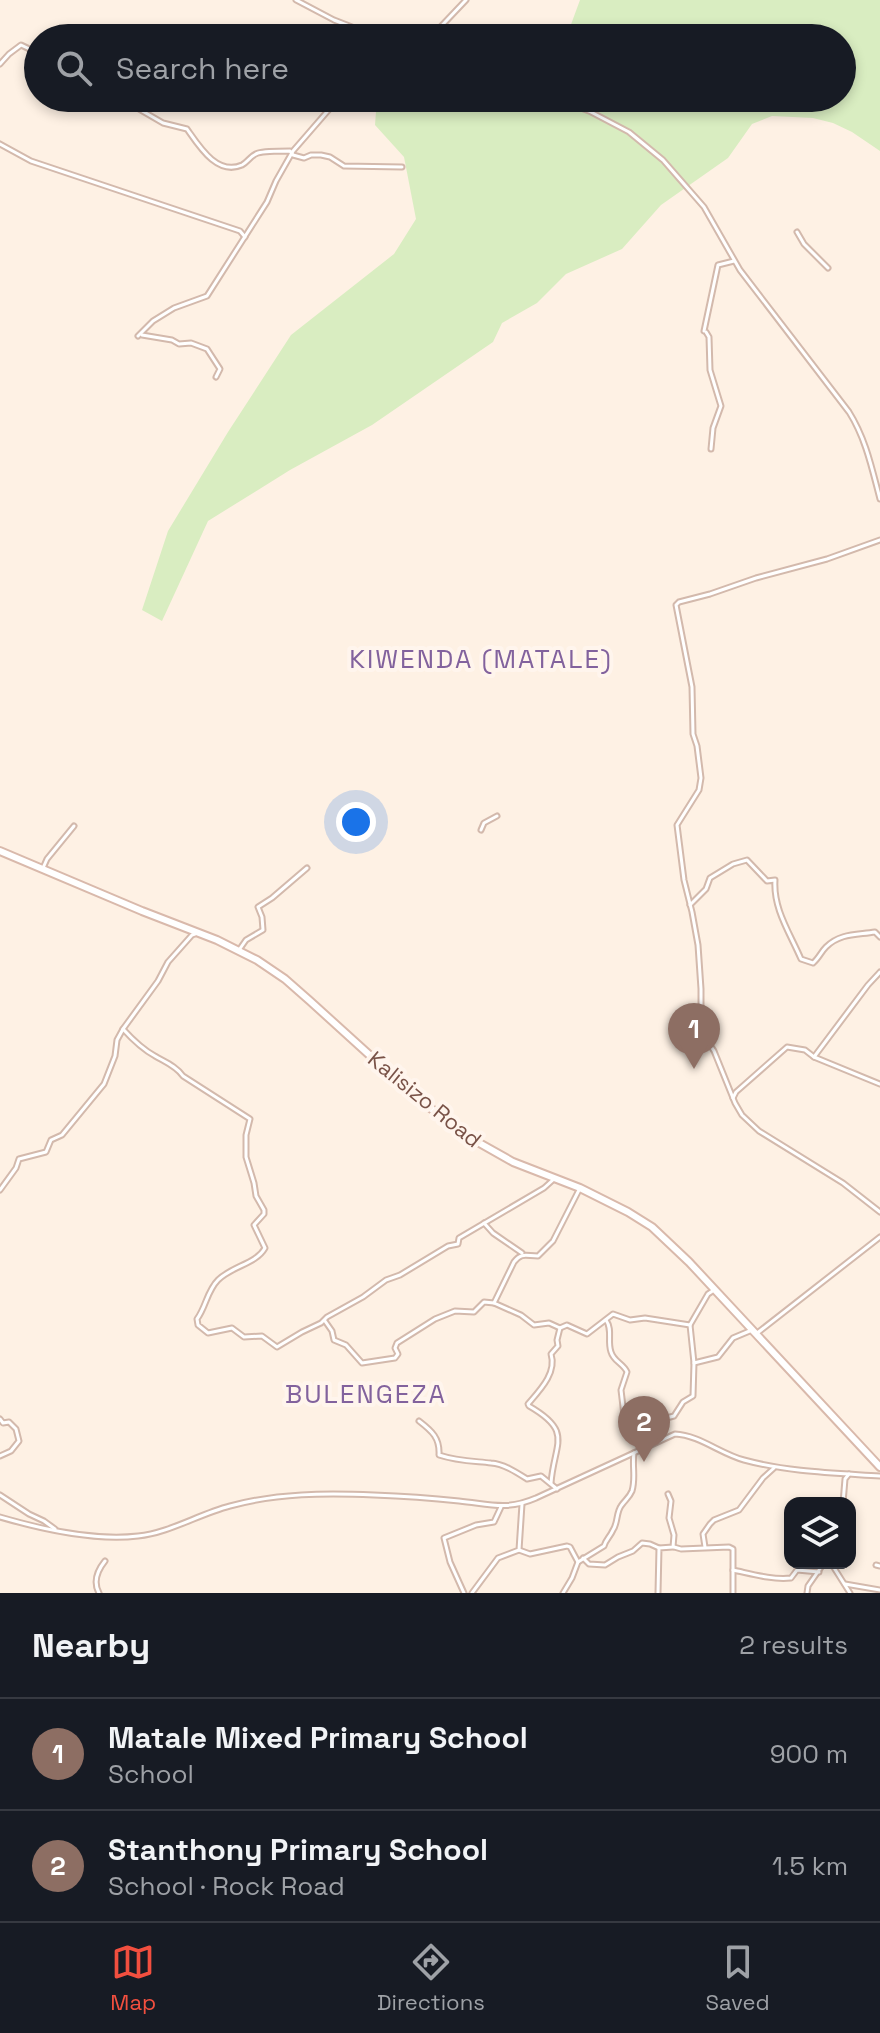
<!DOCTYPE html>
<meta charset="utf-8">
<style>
:root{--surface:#171b24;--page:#242831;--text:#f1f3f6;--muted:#9ea1a6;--line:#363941;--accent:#f24f3f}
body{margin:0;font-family:"Space Grotesk",sans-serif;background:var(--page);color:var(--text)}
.controls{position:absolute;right:24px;bottom:24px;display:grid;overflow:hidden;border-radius:16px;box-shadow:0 4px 12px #0003}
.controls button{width:72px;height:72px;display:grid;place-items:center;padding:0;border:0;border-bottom:2px solid var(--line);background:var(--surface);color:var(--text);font:40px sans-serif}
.you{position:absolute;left:356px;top:822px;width:28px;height:28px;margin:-20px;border:6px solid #fff;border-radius:50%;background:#1a73e8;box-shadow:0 0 0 12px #1a73e833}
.badge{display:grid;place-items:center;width:52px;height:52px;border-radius:50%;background:var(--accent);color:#fff;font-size:26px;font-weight:700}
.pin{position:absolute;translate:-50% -66px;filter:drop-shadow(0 2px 4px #0008)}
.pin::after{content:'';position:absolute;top:42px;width:28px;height:24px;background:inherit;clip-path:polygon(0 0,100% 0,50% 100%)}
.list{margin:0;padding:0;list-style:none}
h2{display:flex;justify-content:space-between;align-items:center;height:104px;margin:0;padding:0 32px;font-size:34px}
h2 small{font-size:26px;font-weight:400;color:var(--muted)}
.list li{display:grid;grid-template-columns:52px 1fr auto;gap:24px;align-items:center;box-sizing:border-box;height:112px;padding:0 32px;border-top:2px solid var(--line)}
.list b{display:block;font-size:30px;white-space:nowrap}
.list p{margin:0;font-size:26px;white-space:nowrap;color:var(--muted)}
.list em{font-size:26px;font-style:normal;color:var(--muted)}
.icon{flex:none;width:44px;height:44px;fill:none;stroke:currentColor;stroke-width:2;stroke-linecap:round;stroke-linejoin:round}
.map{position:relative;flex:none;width:880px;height:1593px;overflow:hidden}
.search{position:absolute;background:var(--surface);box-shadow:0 4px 12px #0003;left:24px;right:24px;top:24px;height:88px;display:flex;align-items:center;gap:20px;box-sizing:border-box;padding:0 28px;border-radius:44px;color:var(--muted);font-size:30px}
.sheet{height:328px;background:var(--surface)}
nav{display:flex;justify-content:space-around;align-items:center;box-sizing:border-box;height:112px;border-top:2px solid var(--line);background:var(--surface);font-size:22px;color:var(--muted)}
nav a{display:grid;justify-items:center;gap:4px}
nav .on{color:var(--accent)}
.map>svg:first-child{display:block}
</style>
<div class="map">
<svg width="880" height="1593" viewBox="0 0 880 1593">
<rect width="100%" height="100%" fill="#fef1e4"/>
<path fill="#d9edc1" d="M580,0h300v151l-28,-19 -19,-9 -20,-5 -41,-2 -20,8 -24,34 -67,47 -39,44 -56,25 -29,29 -35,20 -9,19 -121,83 -82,45 -82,51 -46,100 -20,-11 26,-79 60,-99 63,-97 103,-81 22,-35 -12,-62 -29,-32 2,-27h465v-60h-276z"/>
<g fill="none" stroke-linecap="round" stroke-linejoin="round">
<defs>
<g id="street">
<path d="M296,0l38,20 46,18"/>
<path d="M430,38l36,-38"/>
<path d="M0,64l9,-10 12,-9 17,8"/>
<path d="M120,98l43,25 24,6c12,17 30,47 55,36 6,-3 9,-10 16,-12 7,-2 25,-2 32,-2l3,4 11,3 7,-3h10l9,2 14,9 58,1"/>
<path d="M554,98l35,13 40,21 34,28 41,47 36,63 109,142c17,27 23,57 31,87"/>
<path d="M0,144l31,17 209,70 5,6"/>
<path d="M797,232l7,12 24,24"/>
<path d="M704,331l14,-66 16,-4"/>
<path d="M706,332l3,5 1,33 11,36 -8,22 -2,21"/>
<path d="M142,335l30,5 7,4 12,-1 16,6 13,20 -4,8"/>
<path d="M138,336l15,-15 21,-13 33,-12 60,-94 9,-21 17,-30 46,-53"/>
<path d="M880,540l-53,19 -71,19 -46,16 -31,8 -3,3 16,82 1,47 4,12 4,32 -2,12 -22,35 7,55 8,32 6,33 3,44v26l3,21 10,15 21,52 7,12 17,16 84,52 37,29"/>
<path d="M481,830l3,-7 13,-7"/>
<path d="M43,868l4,-9 27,-33"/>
<path d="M690,905l16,-16 4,-11 23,-14 14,-4 20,21 8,-1c-2,29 15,53 26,79l12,4c6,-5 8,-11 13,-16 14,-14 31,-12 49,-15l5,5"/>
<path d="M239,950l7,-10 17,-10 -1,-13 -4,-10 14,-9 35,-30"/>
<path d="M123,1029c10,11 19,20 32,27 10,6 21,10 28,20l67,43 -4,16v22l8,26 2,13 8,14v4l-10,11 11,23c-9,16 -33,18 -47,32 -11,11 -12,27 -21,39l1,6 10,8 24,-5 12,9 18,-1 15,11 25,-15 19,-9 6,-6 36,-20 23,-17 14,-5 48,-29 10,-2 1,-6 85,-50 10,-9"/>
<path d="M814,1057l54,-72 12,-13"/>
<path d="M733,1098l3,-6 51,-45 18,3 9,7 66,27"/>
<path d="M580,1188l-27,53 -15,15c-12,0 -16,-4 -24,6l-20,41 27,12 13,10 15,-2 11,5 7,-3 20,9 26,-20 17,6 15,-2 45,7 18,-31 6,-4"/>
<path d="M0,1190l16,-22 3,-9 27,-7 5,-12 11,-5 42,-51 11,-28 2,-16 6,-11 35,-48 10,-19 24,-27 3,-1"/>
<path d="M484,1223l9,10 29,20"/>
<path d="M606,1320c7,10 1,21 5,32 3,10 12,11 16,20l-6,18 3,25 9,17 5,4 7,11"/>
<path d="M325,1321l7,10 2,9 12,5 16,18 33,-5 3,-4 -3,-6 2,-5 38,-24 20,-8 19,1 10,-10 10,1"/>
<path d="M690,1325l4,38 24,-6 15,-19 19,-8"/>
<path d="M756,1334l124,-97"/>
<path d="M0,1419l3,4 6,-1 7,7 3,12 -8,10 -11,5"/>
<path d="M419,1421c13,10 21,17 20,34 18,6 33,6 52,8 13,1 25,9 36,16l14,-3 16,13"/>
<path d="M650,1445l-2,-19 3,-4 23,-6 9,-14 10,-6 1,-33"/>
<path d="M551,1483c3,-40 23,-51 -22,-77l-1,-2c12,-14 29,-31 23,-50l7,-8 -1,-6 3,-12"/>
<path d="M0,1495l29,19 15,7 11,8"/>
<path d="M843,1503l2,-24 4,-5"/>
<path d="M0,1517c41,12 95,24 138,19 31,-3 61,-22 92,-30 47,-13 96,-13 144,-11 28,1 57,3 85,6 31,3 47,10 77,-3l139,-64c24,1 46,20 69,26 44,12 91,13 136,16"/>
<path d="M674,1547l7,2 48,-2 4,2v44"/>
<path d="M705,1547l-2,-13 7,-10 4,-4 25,-10 24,-32 11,-10"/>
<path d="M519,1550l11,4 37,-8 3,1 8,15"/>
<path d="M583,1558l6,6 16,1 13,-8 15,-6 9,-8 8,1 9,4"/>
<path d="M831,1563l19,30"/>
<path d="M876,1565l4,1"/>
<path d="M733,1570c19,4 39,10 58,8l6,-8 22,2"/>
<path d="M845,1584l35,6"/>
<path d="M99,1593c-6,-11 -2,-22 6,-32"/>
<path d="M464,1593l-14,-31 -6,-24 32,-13 18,-3 7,-15"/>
<path d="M472,1593l26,-35 21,-8 3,-46"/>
<path d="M563,1593l9,-15 6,-16 26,-16c2,-7 6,-9 9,-16 5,-7 3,-17 8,-24 4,-6 8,-8 11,-15 4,-13 0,-25 2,-38"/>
<path d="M658,1593l1,-45 14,-1 1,-12 -5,-17 2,-17 -3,-7"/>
<path d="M807,1593l1,-7 16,-23"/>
</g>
<path id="secondary" d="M0,851l142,60 75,29 40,20 28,19 25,22 108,98 56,41 39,22 67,26 48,24 24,15 37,35 191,205"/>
</defs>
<use href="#street" stroke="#d3b9ac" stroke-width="7"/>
<use href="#secondary" stroke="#d9b9ab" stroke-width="10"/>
<use href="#street" stroke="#fff" stroke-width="3"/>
<use href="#secondary" stroke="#fff" stroke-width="6"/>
</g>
<g text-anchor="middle" stroke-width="8" stroke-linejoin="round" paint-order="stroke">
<g font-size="22" fill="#795247" stroke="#fff5ed">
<text transform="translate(425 1099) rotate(39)" y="8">Kalisizo Road</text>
</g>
<g font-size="26" letter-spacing="2" fill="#82629d" stroke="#fff5ed">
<text x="481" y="668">KIWENDA (MATALE)</text>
<text x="366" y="1403">BULENGEZA</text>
</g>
</g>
</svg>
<div class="controls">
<button><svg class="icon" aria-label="layers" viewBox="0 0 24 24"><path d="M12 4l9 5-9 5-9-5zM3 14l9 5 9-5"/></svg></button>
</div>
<div class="you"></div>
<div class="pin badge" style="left:694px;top:1069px;background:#8d6e63">1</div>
<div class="pin badge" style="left:644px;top:1462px;background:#8d6e63">2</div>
<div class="search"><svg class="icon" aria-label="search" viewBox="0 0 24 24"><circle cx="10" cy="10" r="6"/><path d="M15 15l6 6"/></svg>Search here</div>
</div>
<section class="sheet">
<h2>Nearby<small>2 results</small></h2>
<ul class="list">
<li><span class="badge" style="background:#8d6e63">1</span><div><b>Matale Mixed Primary School</b><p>School</p></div><em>900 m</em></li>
<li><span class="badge" style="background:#8d6e63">2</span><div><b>Stanthony Primary School</b><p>School · Rock Road</p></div><em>1.5 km</em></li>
</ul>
</section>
<nav>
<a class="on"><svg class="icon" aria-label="map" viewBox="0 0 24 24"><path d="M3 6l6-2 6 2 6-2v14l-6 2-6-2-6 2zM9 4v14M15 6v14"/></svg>Map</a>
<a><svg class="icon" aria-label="directions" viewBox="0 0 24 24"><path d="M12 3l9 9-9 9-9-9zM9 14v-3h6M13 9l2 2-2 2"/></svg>Directions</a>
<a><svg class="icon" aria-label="saved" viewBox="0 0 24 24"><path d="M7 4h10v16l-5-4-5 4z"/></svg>Saved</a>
</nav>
